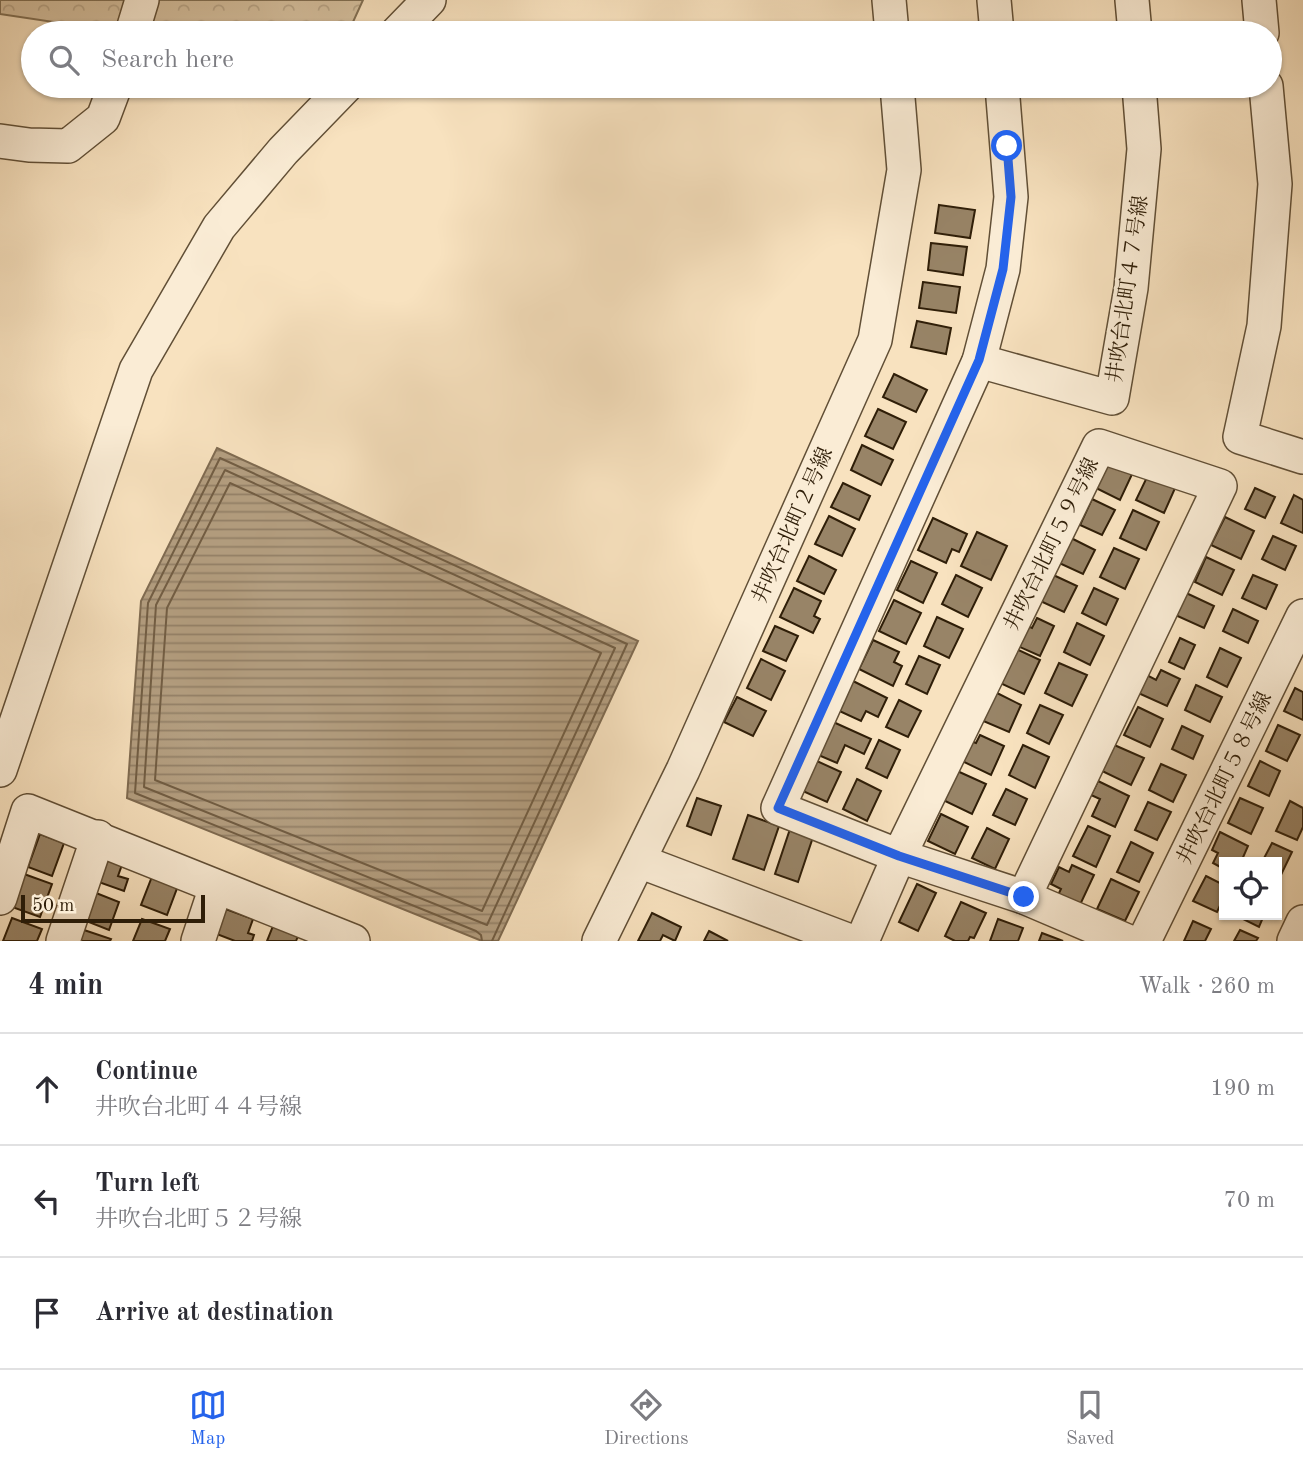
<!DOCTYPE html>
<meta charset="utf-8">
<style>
:root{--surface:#fff;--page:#f2f2f3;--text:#2b2b33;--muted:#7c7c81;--line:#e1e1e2;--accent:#2563eb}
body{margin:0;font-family:"Old Standard TT","Noto Serif JP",serif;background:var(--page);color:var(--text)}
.controls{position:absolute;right:21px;bottom:21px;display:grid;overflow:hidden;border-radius:0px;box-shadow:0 2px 5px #0004}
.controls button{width:63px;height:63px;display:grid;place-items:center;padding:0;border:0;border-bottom:2px solid var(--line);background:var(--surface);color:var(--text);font:35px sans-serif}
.scale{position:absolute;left:21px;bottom:18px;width:184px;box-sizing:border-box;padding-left:7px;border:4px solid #2f1e08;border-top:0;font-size:19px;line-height:24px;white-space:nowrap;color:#2f1e08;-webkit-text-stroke:5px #faecd5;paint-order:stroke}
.stop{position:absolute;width:21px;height:21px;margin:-16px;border:5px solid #2563eb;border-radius:50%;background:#fff}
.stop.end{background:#2563eb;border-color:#fff;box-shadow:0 2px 7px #0008}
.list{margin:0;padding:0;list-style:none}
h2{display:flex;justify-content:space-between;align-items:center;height:91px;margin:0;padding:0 28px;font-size:30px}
h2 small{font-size:23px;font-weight:400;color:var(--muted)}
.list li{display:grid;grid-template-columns:46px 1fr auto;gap:21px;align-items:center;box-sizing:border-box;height:112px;padding:0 28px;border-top:2px solid var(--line)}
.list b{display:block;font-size:26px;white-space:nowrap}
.list p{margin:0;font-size:23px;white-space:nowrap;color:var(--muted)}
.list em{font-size:23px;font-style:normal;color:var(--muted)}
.icon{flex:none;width:38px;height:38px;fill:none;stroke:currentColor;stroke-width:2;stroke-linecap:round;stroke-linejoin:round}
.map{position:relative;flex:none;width:1303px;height:941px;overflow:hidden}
.search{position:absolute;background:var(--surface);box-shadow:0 2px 5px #0004;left:21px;right:21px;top:21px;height:77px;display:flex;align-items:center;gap:18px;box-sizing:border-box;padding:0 24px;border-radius:38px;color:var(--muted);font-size:26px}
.sheet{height:427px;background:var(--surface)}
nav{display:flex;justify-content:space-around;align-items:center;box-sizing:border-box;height:98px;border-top:2px solid var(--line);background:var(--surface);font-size:19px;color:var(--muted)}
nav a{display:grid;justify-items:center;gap:4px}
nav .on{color:var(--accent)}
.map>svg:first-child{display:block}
</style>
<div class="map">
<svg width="1303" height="941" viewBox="0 0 1303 941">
<defs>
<pattern id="forest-crowns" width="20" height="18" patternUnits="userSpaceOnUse" patternTransform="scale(1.75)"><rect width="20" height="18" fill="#d6c1a0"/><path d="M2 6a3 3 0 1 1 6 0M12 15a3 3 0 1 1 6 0" fill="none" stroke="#b8a588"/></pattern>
<pattern id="water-rules" width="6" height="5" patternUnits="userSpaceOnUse" patternTransform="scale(1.75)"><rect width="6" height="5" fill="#b49f81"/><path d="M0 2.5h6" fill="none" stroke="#938168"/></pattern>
</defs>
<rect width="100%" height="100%" fill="#f8e2bf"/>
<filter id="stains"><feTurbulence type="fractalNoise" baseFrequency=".00286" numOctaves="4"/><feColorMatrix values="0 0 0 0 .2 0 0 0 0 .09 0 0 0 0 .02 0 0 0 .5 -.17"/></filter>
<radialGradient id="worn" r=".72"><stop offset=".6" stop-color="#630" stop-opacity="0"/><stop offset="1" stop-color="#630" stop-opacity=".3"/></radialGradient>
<path fill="url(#forest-crowns)" stroke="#827054" stroke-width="2" d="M0,0h363l-15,33h-221l-127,-19z"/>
<path fill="url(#water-rules)" stroke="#7f6b51" stroke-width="2" d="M217,448l421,193 -140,300h-16l-355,-143 14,-197z"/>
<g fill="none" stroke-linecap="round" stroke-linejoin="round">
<g stroke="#725e44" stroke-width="2">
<path d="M225,470l390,178 -128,277 -343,-138 12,-182z"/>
<path d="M230,483l371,170 -119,258 -327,-131 12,-172z"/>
<path d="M482,941l-1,-6 -5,-4 -341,-138 13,-190 72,-145 407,186 -135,297"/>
</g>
</g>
<g fill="#988467" stroke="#2f1e08" stroke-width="2">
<path d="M939,205l36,5 -5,28 -35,-5z"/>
<path d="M931,243l36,4 -4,28 -35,-5z"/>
<path d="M923,282l37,5 -4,26 -37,-5z"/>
<path d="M917,321l34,7 -5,26 -35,-7z"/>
<path d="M894,374l33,16 -11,22 -33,-15z"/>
<path d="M878,409l28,13 -13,27 -28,-13z"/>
<path d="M862,445l31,15 -12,25 -30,-15z"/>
<path d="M1110,459l24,11 -14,30 -24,-12z"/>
<path d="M1149,473l27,13 -12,27 -28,-13z"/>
<path d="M843,483l27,13 -11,24 -28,-13z"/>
<path d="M1255,488l20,9 -10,21 -20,-9z"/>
<path d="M1294,495l9,5v33l-22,-10z"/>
<path d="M1092,499l23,11 -13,25 -22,-10z"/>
<path d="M1133,510l26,12 -13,28 -26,-12z"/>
<path d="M829,516l26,13 -13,27 -27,-12z"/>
<path d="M1225,517l29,14 -13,28 -30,-14z"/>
<path d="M933,518l34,16 -8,18 -7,-3 -6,14 -28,-13z"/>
<path d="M977,532l30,14 -16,34 -30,-14z"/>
<path d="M1273,536l23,10 -11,24 -23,-11z"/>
<path d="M1069,537l26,13 -12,24 -26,-12z"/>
<path d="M1114,548l25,11 -14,30 -25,-12z"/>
<path d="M809,556l27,14 -12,24 -27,-13z"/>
<path d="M1206,557l28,13 -12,25 -27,-13z"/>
<path d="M911,561l26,12 -14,30 -26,-13z"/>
<path d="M1049,573l28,13 -13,26 -28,-13z"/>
<path d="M956,575l26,13 -14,29 -26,-13z"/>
<path d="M1253,575l24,10 -11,24 -24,-11z"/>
<path d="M794,588l27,13 -7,15 6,3 -7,14 -33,-16z"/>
<path d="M1094,588l24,11 -12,26 -24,-12z"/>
<path d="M1184,592l30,14 -10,22 -31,-14z"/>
<path d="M894,600l27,13 -15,31 -27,-13z"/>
<path d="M1233,609l25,12 -10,22 -25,-12z"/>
<path d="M937,617l26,12 -14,29 -25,-12z"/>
<path d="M1037,618l17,8 -14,30 -29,-13 10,-20 11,5z"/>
<path d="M1077,623l27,13 -14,29 -26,-13z"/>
<path d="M775,626l23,10 -12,25 -23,-10z"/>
<path d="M1180,638l15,7 -11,24 -15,-7z"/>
<path d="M873,640l26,12 -5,10 8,4 -9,20 -34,-17z"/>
<path d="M1014,648l26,12 -16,34 -26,-12z"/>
<path d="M1220,648l21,10 -14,29 -20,-10z"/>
<path d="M919,656l21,9 -13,29 -21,-10z"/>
<path d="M761,659l24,12 -14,29 -24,-12z"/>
<path d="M1059,663l28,12 -15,31 -27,-13z"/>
<path d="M1161,670l19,9 -13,27 -31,-14 9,-18 11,6z"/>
<path d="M849,679l38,19 -9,19 -12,-6 -5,10 -26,-12z"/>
<path d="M1196,685l26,12 -12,25 -25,-12z"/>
<path d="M1295,688l8,4v28l-19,-9z"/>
<path d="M995,692l26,13 -12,27 -28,-12z"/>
<path d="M737,697l29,14 -13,25 -29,-14z"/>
<path d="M899,700l22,11 -13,26 -22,-10z"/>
<path d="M1040,705l23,10 -14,29 -22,-11z"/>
<path d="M1138,707l25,12 -13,28 -26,-12z"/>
<path d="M831,721l40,18 -7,15 -19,-9 -8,18 -21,-9z"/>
<path d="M1278,725l22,10 -13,26 -21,-10z"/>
<path d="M1182,726l21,10 -10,23 -21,-10z"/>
<path d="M980,735l24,11 -13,29 -33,-16 10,-19 8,3z"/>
<path d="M879,740l21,10 -13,28 -21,-10z"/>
<path d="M1112,744l32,14 -13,27 -31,-15z"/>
<path d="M1023,745l26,12 -14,31 -26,-13z"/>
<path d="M808,757l33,15 -14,30 -33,-15z"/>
<path d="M1260,761l20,10 -11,25 -21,-10z"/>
<path d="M1161,764l25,11 -13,27 -24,-12z"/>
<path d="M955,770l31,14 -14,30 -31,-15z"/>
<path d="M857,779l24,12 -14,30 -24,-12z"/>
<path d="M1098,781l31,15 -14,31 -23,-11 8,-17 -9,-4z"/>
<path d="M1006,789l21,10 -12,26 -22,-10z"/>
<path d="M697,798l24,8 -10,29 -24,-9z"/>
<path d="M1240,798l23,10 -12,26 -23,-11z"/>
<path d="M1290,801l13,7v19l-6,13 -21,-9z"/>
<path d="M1148,802l23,10 -14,28 -22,-10z"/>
<path d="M941,814l27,13 -13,27 -27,-13z"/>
<path d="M748,815l31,11 -15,44 -31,-11z"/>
<path d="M1088,826l22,10 -14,31 -23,-11z"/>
<path d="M987,828l22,11 -14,30 -23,-11z"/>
<path d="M790,829l23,8 -15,45 -23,-8z"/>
<path d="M1220,832l28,14 -7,16h-17v7l-11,-6 5,-10 -6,-3z"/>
<path d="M40,834l24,9 -12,33 -24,-9z"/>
<path d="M1131,842l22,11 -14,29 -22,-10z"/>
<path d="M1272,843l20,9 -14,29 -1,-19h-15z"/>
<path d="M100,850l24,9 -6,17 10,3 -4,12 -34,-12z"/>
<path d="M1072,865l22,10 -15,32 -22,-10 4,-8 -10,-5 8,-17 10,5z"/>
<path d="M24,874l28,10 -12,33 -28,-10z"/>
<path d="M153,874l26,9 -12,32 -26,-10z"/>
<path d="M1206,876l18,9v12l-7,15 -24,-11z"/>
<path d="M1111,879l28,13 -14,29 -28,-12z"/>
<path d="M917,884l19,9 -18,38 -19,-9z"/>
<path d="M91,891l28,11 -10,28 -28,-11z"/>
<path d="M961,902l25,11 -12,25 -4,-1 -2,4h-13l-10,-5z"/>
<path d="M223,908l30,11 -5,14 6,2 -2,6h-17l-21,-8z"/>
<path d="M652,913l29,14 -6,14 -12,-6 -3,6h-22z"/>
<path d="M1242,915h22l-5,12 -18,-9z"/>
<path d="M12,918l30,11 -5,12h-34z"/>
<path d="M142,919l28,10 -5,12h-32z"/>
<path d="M998,919l25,9 -5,13h-28z"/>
<path d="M1193,921l18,8 -6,12h-21z"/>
<path d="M273,926l25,10 -2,5h-29z"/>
<path d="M81,929l30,10 -1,2h-34z"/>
<path d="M1240,930l18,8 -2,3h-22z"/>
<path d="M709,931l19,10h-24z"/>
<path d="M1042,933l21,8h-24z"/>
</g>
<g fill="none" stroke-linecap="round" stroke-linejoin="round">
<defs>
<g id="minor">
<path d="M889,0l3,33"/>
<path d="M994,0l3,33"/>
<path d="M1132,0l3,33"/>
<path d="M1259,0l3,33"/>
<path d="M132,33l10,-33"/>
<path d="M397,33l32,-33"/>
<path d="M1002,86l9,111 -8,72 -24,92 -201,447 121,48 125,41 103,44"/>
<path d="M1266,86l9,98 -11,142 -24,111 63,20"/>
<path d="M0,141l29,4 39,1 35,-28 12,-32"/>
<path d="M979,361l133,37 19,-110 13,-139 -5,-63"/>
<path d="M0,770l136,-400 83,-143 64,-76 63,-65"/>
<path d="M639,861l211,80"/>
<path d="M0,898l28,-87 325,130"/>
<path d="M63,941l35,-104"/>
<path d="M198,941l18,-54"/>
<path d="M599,941l84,-171 192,-430 29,-170 -7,-84"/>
<path d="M862,941l37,-85 200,-410 121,40 -196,411"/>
<path d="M1144,941l159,-325"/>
<path d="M1294,941l9,-19"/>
</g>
</defs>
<use href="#minor" stroke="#614f36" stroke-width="36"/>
<use href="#minor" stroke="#faecd5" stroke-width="33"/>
</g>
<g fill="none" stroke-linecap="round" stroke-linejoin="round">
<path stroke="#2563eb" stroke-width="9" d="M1007,146l4,51 -8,72 -24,91 -201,448 121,48 125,41"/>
</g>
<g text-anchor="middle" stroke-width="7" stroke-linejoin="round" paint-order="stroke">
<g font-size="21" fill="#2f1e08" stroke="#faecd5">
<text transform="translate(1127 289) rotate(-82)" y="7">井吹台北町４７号線</text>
<text transform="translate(792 525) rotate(-66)" y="7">井吹台北町２号線</text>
<text transform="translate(1051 544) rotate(-64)" y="7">井吹台北町５９号線</text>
<text transform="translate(1224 778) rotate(-64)" y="7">井吹台北町５８号線</text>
</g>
</g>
<rect width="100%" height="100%" filter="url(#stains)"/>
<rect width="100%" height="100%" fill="url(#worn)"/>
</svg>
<div class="controls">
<button><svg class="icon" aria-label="locate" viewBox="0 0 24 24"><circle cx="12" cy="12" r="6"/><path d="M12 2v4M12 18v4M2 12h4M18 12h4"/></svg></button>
</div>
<div class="scale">50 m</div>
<div class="stop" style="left:1007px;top:146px"></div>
<div class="stop end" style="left:1024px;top:897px"></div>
<div class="search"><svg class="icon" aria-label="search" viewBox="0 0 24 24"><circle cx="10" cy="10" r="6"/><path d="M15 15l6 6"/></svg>Search here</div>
</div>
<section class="sheet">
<h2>4 min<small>Walk · 260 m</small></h2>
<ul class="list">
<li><svg class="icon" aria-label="ahead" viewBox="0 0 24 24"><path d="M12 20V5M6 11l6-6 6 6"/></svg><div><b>Continue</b><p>井吹台北町４４号線</p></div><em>190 m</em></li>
<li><svg class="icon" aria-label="left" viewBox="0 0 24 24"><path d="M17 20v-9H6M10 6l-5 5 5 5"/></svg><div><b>Turn left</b><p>井吹台北町５２号線</p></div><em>70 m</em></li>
<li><svg class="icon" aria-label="arrive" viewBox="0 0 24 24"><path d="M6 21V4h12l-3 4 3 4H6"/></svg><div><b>Arrive at destination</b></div></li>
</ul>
</section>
<nav>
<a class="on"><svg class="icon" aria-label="map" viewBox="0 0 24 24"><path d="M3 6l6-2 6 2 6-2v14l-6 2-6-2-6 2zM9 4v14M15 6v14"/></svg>Map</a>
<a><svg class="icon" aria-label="directions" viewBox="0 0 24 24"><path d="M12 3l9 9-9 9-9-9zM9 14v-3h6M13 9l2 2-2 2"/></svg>Directions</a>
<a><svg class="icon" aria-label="saved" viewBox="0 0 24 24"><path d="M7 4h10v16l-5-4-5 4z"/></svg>Saved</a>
</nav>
